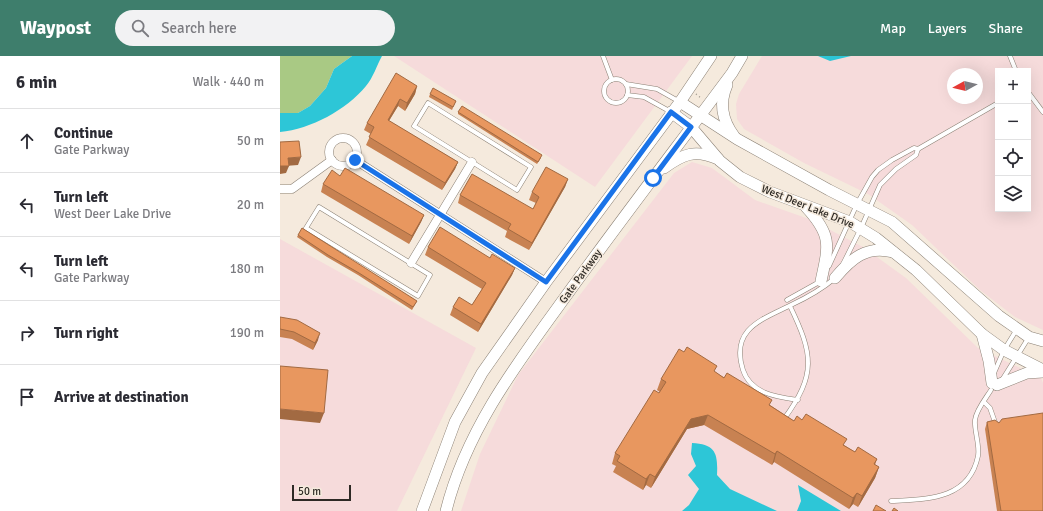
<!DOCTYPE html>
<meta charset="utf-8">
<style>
:root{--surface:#fff;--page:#f2f2f3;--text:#2b2b33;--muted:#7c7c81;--line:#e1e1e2;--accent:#3e7e6c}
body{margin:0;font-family:Signika,sans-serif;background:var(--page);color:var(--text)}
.controls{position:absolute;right:12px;top:12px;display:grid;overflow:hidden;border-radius:0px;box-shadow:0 4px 16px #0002}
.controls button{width:36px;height:36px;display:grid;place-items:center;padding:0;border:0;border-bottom:1px solid var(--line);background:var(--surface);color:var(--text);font:20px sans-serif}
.compass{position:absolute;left:667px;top:12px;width:36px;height:36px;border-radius:50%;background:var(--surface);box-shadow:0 4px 16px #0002;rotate:262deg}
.scale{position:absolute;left:12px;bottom:10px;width:59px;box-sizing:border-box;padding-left:4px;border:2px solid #2e2a25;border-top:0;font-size:11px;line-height:14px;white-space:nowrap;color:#2e2a25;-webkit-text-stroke:3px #f5eadd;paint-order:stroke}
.stop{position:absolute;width:12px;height:12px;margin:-9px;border:3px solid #1a73e8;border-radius:50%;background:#fff}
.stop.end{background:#1a73e8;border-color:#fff;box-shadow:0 1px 4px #0008}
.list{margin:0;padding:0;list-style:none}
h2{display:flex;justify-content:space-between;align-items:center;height:52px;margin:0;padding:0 16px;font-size:17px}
h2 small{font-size:13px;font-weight:400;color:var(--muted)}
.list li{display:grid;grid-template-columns:26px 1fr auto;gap:12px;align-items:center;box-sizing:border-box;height:64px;padding:0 16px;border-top:1px solid var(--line)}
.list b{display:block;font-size:15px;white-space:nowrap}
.list p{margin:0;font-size:13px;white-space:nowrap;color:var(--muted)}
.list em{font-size:13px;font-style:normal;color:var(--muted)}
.icon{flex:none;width:22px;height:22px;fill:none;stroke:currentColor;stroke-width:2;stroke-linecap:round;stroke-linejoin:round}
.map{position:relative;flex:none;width:763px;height:455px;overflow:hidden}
header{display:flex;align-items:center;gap:24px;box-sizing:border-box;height:56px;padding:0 20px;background:var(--accent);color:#fff}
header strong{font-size:19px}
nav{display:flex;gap:22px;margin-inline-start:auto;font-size:14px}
.search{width:280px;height:36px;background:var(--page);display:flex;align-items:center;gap:10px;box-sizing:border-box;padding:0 14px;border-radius:22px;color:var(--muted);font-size:15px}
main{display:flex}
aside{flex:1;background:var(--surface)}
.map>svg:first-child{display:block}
</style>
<header>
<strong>Waypost</strong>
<div class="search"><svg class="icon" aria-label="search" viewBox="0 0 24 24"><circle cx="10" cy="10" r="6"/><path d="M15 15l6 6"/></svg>Search here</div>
<nav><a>Map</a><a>Layers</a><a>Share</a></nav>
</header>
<main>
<aside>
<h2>6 min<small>Walk · 440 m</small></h2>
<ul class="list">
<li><svg class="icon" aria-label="ahead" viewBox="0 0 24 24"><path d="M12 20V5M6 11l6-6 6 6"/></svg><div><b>Continue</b><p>Gate Parkway</p></div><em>50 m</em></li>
<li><svg class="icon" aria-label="left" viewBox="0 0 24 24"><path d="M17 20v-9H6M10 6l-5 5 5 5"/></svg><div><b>Turn left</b><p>West Deer Lake Drive</p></div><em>20 m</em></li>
<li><svg class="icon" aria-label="left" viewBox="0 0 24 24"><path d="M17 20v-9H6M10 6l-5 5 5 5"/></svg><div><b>Turn left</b><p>Gate Parkway</p></div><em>180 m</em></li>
<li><svg class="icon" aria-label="right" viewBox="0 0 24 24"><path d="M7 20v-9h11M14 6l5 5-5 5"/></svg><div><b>Turn right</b></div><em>190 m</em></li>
<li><svg class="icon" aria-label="arrive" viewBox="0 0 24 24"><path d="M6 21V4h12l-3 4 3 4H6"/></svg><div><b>Arrive at destination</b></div></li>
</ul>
</aside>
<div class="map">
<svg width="763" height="455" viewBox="0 0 763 455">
<rect width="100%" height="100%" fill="#f5eadd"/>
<g fill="#f6dbdb" fill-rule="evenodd">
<path d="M114,0h298l-97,131z"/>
<path d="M482,0h281v274l-28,-13 -35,-27 -68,-65 -44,-31 -64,-31 -60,-34 -7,-10 -1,-15 3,-10zM718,15h30v138h-30zM673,18h24v24h-24z"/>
<path d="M412,106l20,6 43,32 54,19 54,28 43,31 72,70 63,30 2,5v128h-582l19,-57 38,-79 156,-202z"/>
<path d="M0,183l196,109 -79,163h-117z"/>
</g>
<path fill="#a9c984" d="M0,0h72l-18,13 -8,19 -16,18 -12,7h-18z"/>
<g fill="#2dc6d7">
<path d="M72,0h30c-5,9 -9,22 -16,30 -20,24 -55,43 -86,46v-19h18l12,-7 16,-18 8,-19z"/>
<path d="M538,0h33l-21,5z"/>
<path d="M412,387c24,1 26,11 25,32l13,14 47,22h-95l7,-6 10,-16 -11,-14 8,-9 -5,-12z"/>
<path d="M518,429l43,26h-44l4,-10z"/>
</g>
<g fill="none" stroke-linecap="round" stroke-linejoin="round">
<defs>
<g id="lane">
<path d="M323,0l9,24"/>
<path d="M730,0l6,15"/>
<circle cx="336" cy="35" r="12"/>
<path d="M346,28l31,5 23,13"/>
<path d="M748,36l15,20"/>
<path d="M347,39l17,2 27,15"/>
<path d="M148,47l103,64 -14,23 -103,-64z"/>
<path d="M638,93l80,-46"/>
<path d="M39,151l111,68 -12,21 -112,-68z"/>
<path d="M549,210l28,-62 15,-27 6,-7 14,-10 22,-12 4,1 -2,6 -20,14 -16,16 -19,43 -18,36"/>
<path d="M507,244l34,-19"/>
<path d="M714,317l10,-23 13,-21"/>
<path d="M722,324l27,-43"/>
<path d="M518,344c-21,-3 -47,-6 -55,-30 -13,-41 18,-50 48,-65 15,-7 30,-15 44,-27"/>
<path d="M704,346l6,6 6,17"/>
<path d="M504,363c33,-45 29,-65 6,-113"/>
<path d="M611,445c36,-2 78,-1 87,-45 2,-11 -4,-25 -3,-36 1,-10 11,-22 16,-30"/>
</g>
<g id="street">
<circle cx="63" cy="96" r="14"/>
<path d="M75,104l191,122"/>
<path d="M0,133h12l40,-29"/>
<path d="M131,207l61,-101"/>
</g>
<g id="secondary">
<path d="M447,29c-8,18 -5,35 7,51"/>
<path d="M400,46l57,37 92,51 63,32 107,94 30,21 14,4"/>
<path d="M391,56l20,15 29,34 20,16 30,15 80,30 26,16 40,32 66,64 22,16 39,20"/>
<path d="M384,112c19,-14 31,-19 54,-9"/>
<path d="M526,151c26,28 23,38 15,74"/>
<path d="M555,222c16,-19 31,-33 58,-26"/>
<path d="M702,278l7,27 3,22"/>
<path d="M717,329l30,-12 16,-1"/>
<path d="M142,455l33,-89 27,-49 64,-91 134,-180 31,-46"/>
<path d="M166,455c20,-81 72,-149 120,-215 54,-75 111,-149 166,-223l10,-17"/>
</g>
</defs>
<use href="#lane" stroke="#8b8175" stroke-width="5"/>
<use href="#street" stroke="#8b8175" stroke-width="9"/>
<use href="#secondary" stroke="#8b8175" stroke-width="12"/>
<path stroke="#9f978d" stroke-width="1.5" stroke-dasharray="1 3" stroke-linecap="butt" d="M416,38l5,4"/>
<use href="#lane" stroke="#fff" stroke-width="4"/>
<use href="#street" stroke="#fff" stroke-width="8"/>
<use href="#secondary" stroke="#fff" stroke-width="11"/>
</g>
<g fill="#c88252">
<path d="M137,30l-2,8 -10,17 -7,-5 -9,15 69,41 -3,7 -13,21 -76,-45 5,-11 -7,-4 3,-7z"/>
<path d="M150,38l26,7 -4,9 -23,-13z"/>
<path d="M178,56l83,46 -4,6 -79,-50z"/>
<path d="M288,123l-3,8 -36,63 -24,-13 2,-6 -49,-28 2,-8 73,14 3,-6 -7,-3 3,-8z"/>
<path d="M43,128l101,31 -3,7 -12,22 -88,-52z"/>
<path d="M18,179l119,66 -1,2 -4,7 -54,-35 -31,-18 -30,-20z"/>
<path d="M148,191l62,11 25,10 -3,7 -34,57 -28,-17 3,-8 19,-2 10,-16 -57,-34z"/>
<path d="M0,261l38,23 -5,10 -21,-11 -12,-2z"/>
<path d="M435,316l55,33 24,16 50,24 11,7 22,7 -2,6 4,2 -4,11 -17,29 -5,-3 -4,5 -75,-47 -2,3 -68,-40 -17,4 -36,59 -5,-3 -3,5 -30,-18 3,-6 -4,-2 3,-11 44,-60 1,-1 -3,-2 4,-11z"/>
<path d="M707,366l12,1 44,88h-46l-12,-82z"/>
</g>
<g fill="#a26a42">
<path d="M137,30l-2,8 -10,17 2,-8z"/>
<path d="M120,43l-2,7 -13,21 3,-7z"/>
<path d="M21,101l-3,8 -13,1 3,-8z"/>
<path d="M178,106l-3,7 -13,21 3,-7z"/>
<path d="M0,110h9l-3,7 -6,1z"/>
<path d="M288,123l-3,8 -36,63 3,-7z"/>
<path d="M144,159l-3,7 -12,22 3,-8z"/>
<path d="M235,212l-3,7 -34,57 3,-8z"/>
<path d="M40,277l-2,7 -5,10 2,-7z"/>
<path d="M0,353l44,4 -4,10 -40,-4z"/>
<path d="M428,359l-4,10 -17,4 -36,59 4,-11 36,-58z"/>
<path d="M497,395l-3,11 -2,3 3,-11z"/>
<path d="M599,411l-4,11 -17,29 4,-11z"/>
<path d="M370,418l-4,11 -3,5 3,-11z"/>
<path d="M577,437l-4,11 -4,5 4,-11z"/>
</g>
<g fill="#e8975f" stroke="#a26a42">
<path d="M116,17l21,13 -10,17 -7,-4 -12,21 70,42 -13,21 -76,-46 5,-10 -7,-4z"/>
<path d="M153,32l23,13 -3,6 -23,-13z"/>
<path d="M182,50l80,49 -4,7 -80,-50z"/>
<path d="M19,85l2,16 -13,1 1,8h-9v-24z"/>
<path d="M266,111l22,12 -36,64 -24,-14 3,-5 -51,-29 12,-21 61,35 6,-12 -7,-5z"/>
<path d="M65,112l79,47 -12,21 -89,-52 9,-14 8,6z"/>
<path d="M160,171l50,31 2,-4 23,14 -34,56 -28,-17 6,-10 13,8 14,-22 -58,-36z"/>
<path d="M22,172l115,73 -4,6 -54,-34 -31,-18 -30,-20z"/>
<path d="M0,261l17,3 23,13 -5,10 -21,-11 -14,-3z"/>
<path d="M407,291l30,19 -3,5 10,7 3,-5 45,27 -3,5 25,16 3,-5 5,4 4,-6 41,25 -4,6 12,7 3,-5 19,12 -3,5 5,3 -17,29 -5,-3 -4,5 -76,-47 -2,3 -67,-39 -17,4 -36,58 -5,-3 -4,5 -29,-18 3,-5 -5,-3 39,-63 5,3 7,-11 -5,-3 18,-30 5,3z"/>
<path d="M0,310l48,4 -4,43 -44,-4z"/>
<path d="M763,357v98h-42l-14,-89 8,-2 4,3 3,-4z"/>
<path d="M596,449l10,6h-13z"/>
<path d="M614,452l4,3h-6z"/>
</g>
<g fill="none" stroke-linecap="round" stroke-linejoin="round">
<path stroke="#1a73e8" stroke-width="5" d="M75,104l191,122 125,-170 20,15 -38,51"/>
</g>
<g text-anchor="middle" stroke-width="3" stroke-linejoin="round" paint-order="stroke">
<g font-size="11" fill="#2e2a25" stroke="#f5eadd">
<text transform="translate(528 150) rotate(22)" y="4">West Deer Lake Drive</text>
<text transform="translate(300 220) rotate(-54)" y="4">Gate Parkway</text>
</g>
</g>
</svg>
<div class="controls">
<button>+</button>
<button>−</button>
<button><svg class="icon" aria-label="locate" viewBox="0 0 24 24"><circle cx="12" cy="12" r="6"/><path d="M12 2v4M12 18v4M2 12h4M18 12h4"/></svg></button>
<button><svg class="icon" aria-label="layers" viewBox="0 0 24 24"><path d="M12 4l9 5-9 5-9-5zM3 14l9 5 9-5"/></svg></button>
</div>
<svg class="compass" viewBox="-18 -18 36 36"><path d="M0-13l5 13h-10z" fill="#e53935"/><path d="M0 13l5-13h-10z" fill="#7c7c81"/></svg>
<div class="scale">50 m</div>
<div class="stop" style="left:373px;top:122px"></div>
<div class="stop end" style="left:75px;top:104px"></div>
</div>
</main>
